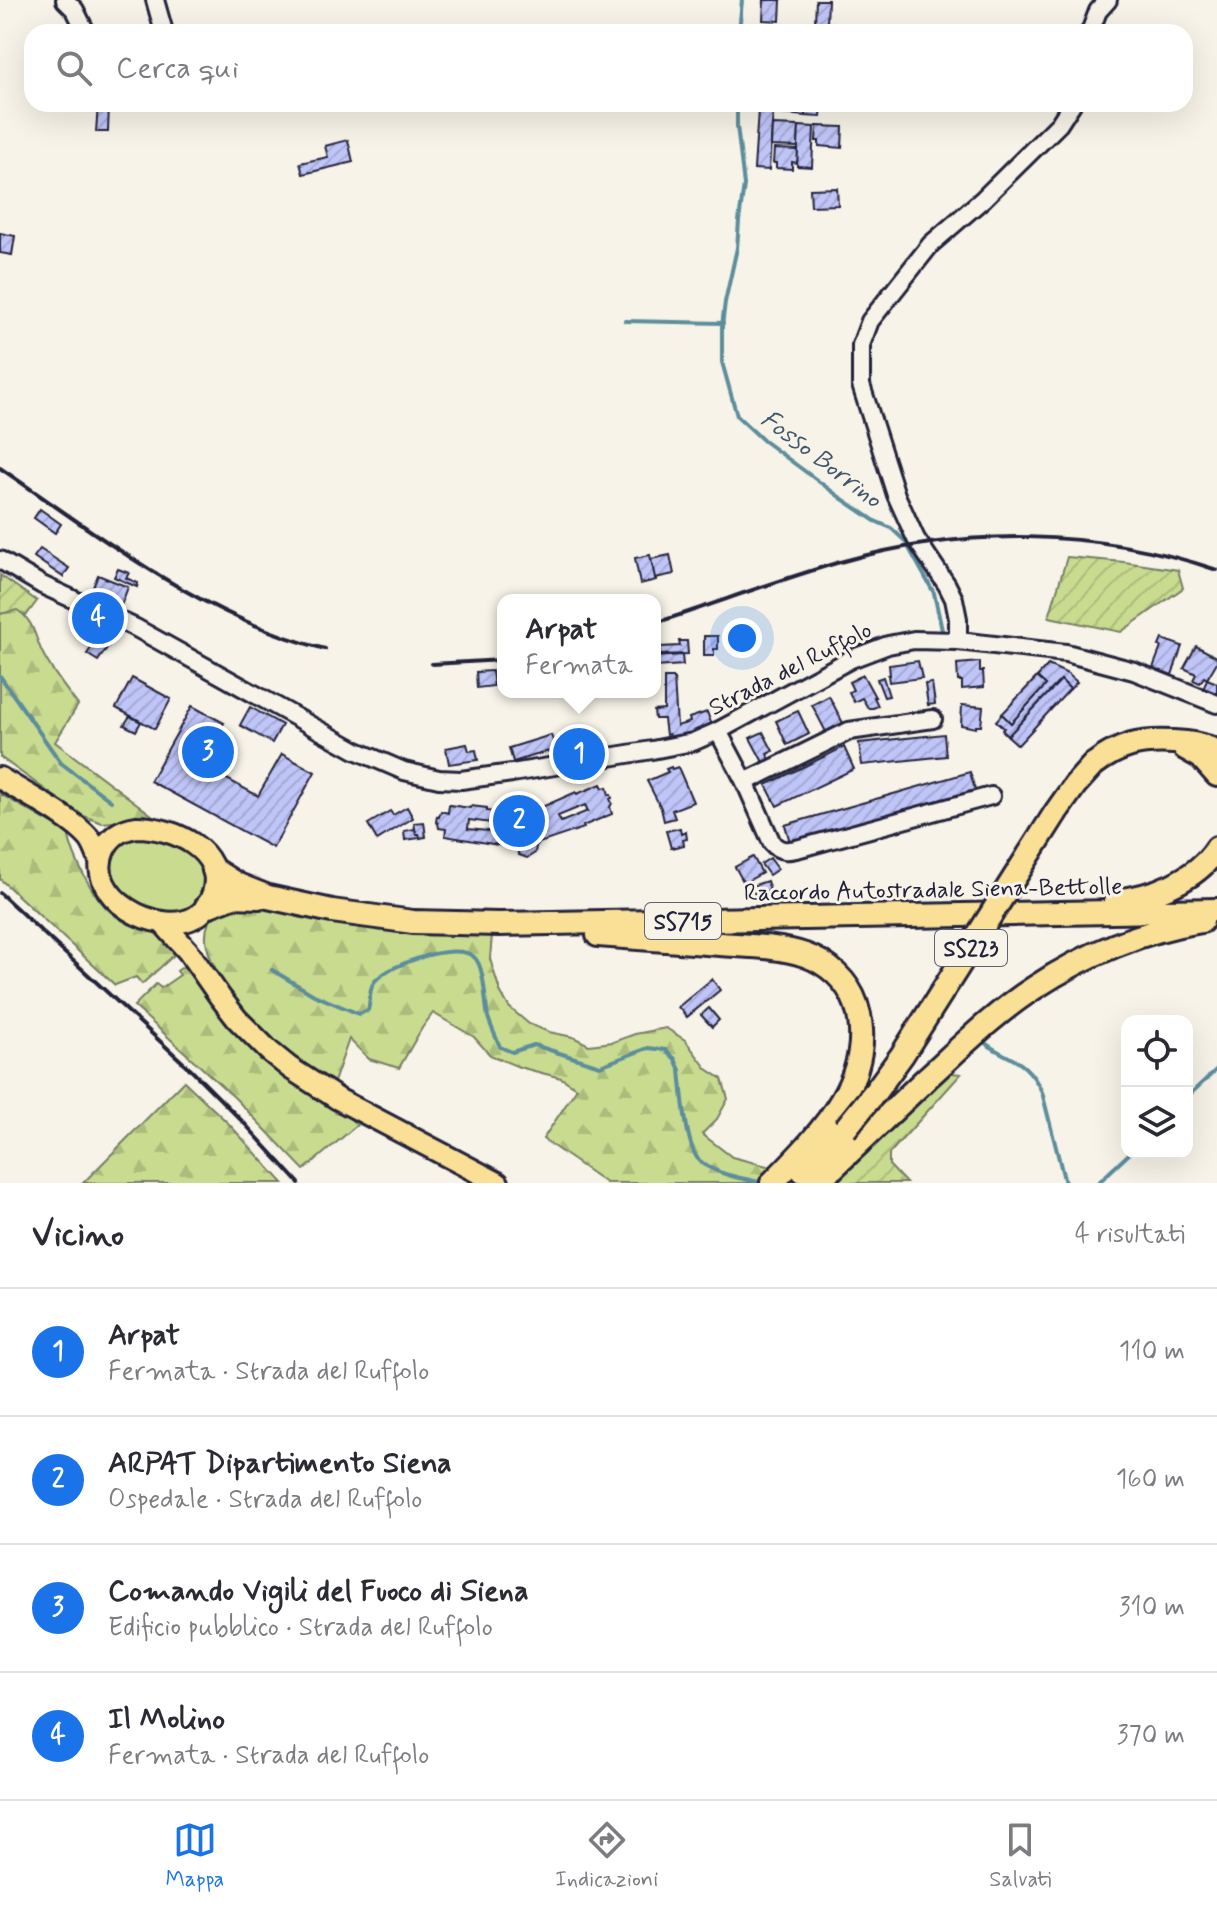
<!DOCTYPE html>
<html lang="it">
<meta charset="utf-8">
<style>
:root{--surface:#fff;--page:#f2f2f3;--text:#2b2b33;--muted:#7c7c81;--line:#e1e1e2;--accent:#1a73e8}
body{margin:0;font-family:Mynerve,sans-serif;background:var(--page);color:var(--text)}
.controls{position:absolute;right:24px;bottom:24px;display:grid;overflow:hidden;border-radius:16px;box-shadow:0 8px 32px #0002}
.controls button{width:72px;height:72px;display:grid;place-items:center;padding:0;border:0;border-bottom:2px solid var(--line);background:var(--surface);color:var(--text);font:40px sans-serif}
.you{position:absolute;left:742px;top:638px;width:28px;height:28px;margin:-20px;border:6px solid #fff;border-radius:50%;background:#1a73e8;box-shadow:0 0 0 12px #1a73e833}
.badge{display:grid;place-items:center;width:52px;height:52px;border-radius:50%;background:var(--accent);color:#fff;font-size:26px;font-weight:700}
.pin{position:absolute;translate:-50% -50%;border:4px solid #fff;box-shadow:0 2px 8px #0006}
.popup{position:absolute;left:497px;top:594px;width:164px;height:104px;box-sizing:border-box;display:grid;place-content:center;border-radius:16px;background:var(--surface);filter:drop-shadow(0 2px 6px #0005);font-size:26px;white-space:nowrap;color:var(--muted)}
.popup b{font-size:30px;color:var(--text)}
.popup::after{content:'';position:absolute;left:50%;top:100%;margin-left:-16px;border:16px solid transparent;border-top-color:var(--surface)}
.list{margin:0;padding:0;list-style:none}
h2{display:flex;justify-content:space-between;align-items:center;height:104px;margin:0;padding:0 32px;font-size:34px}
h2 small{font-size:26px;font-weight:400;color:var(--muted)}
.list li{display:grid;grid-template-columns:52px 1fr auto;gap:24px;align-items:center;box-sizing:border-box;height:128px;padding:0 32px;border-top:2px solid var(--line)}
.list b{display:block;font-size:30px;white-space:nowrap}
.list p{margin:0;font-size:26px;white-space:nowrap;color:var(--muted)}
.list em{font-size:26px;font-style:normal;color:var(--muted)}
.icon{flex:none;width:44px;height:44px;fill:none;stroke:currentColor;stroke-width:2;stroke-linecap:round;stroke-linejoin:round}
.map{position:relative;flex:none;width:1217px;height:1183px;overflow:hidden}
.search{position:absolute;background:var(--surface);box-shadow:0 8px 32px #0002;left:24px;right:24px;top:24px;height:88px;display:flex;align-items:center;gap:20px;box-sizing:border-box;padding:0 28px;border-radius:24px;color:var(--muted);font-size:30px}
.sheet{height:616px;background:var(--surface)}
nav{display:flex;justify-content:space-around;align-items:center;box-sizing:border-box;height:112px;border-top:2px solid var(--line);background:var(--surface);font-size:22px;color:var(--muted)}
nav a{display:grid;justify-items:center;gap:4px}
nav .on{color:var(--accent)}
.map>svg:first-child{display:block}
</style>
<div class="map">
<svg width="1217" height="1183" viewBox="0 0 1217 1183">
<defs>
<pattern id="forest-firs" width="22" height="20" patternUnits="userSpaceOnUse" patternTransform="scale(2)"><rect width="22" height="20" fill="#c8db8f"/><path d="M5 1l3.5 6h-7zM16 11l3.5 6h-7z" fill="#acbc7c"/></pattern>
<pattern id="garden-furrows" width="10" height="10" patternUnits="userSpaceOnUse" patternTransform="scale(2)"><rect width="10" height="10" fill="#c8db8f"/><path d="M-1 1l2-2M0 10L10 0M9 11l2-2" fill="none" stroke="#acbc7c"/></pattern>
<pattern id="building-hatch" width="6" height="6" patternUnits="userSpaceOnUse" patternTransform="scale(2)"><rect width="6" height="6" fill="#bfc5f7"/><path d="M-1 1l2-2M0 6l6-6M5 7l2-2" fill="none" stroke="#a4a9d5"/></pattern>
</defs>
<rect width="100%" height="100%" fill="#f7f3e8"/>
<filter id="ink" filterUnits="userSpaceOnUse"><feTurbulence type="fractalNoise" baseFrequency=".0125" numOctaves="2"/><feDisplacementMap in="SourceGraphic" scale="16" xChannelSelector="R" yChannelSelector="G"/><feConvolveMatrix kernelMatrix="1 2 1 2 8 2 1 2 1" color-interpolation-filters="sRGB"/></filter>
<g filter="url(#ink)">
<path fill="#c8db8f" stroke="#757e65" stroke-width="2" d="M130,836l38,2 32,21c8,30 12,37 -16,56 -12,-2 -26,-2 -37,-6 -20,-7 -45,-27 -38,-51 2,-10 13,-17 21,-22z"/>
<g fill="url(#forest-firs)" stroke="#757e65" stroke-width="2">
<path d="M17,609c17,13 17,25 25,43 10,20 23,36 36,53l-23,37 98,74 -5,3 -46,4 -23,-9 -79,-57v-143z"/>
<path d="M0,794l68,39c5,25 25,66 46,82 7,5 15,10 22,12 17,6 35,6 38,28l-32,29 -6,-7 -21,8 -115,-106z"/>
<path d="M241,903l107,22 71,7 73,3 -2,24 10,32 9,16 20,17 20,8 24,5 16,8 24,-3 22,-8 31,-6 19,12 22,29 15,10 6,20 -11,20 -15,15 30,23 43,11 -14,15h-155l-63,-44 34,-51 -16,-10 -42,-11 -29,-12 -16,-18 -41,-24 -11,15 -23,40 -30,-9 -20,-20 -15,43c-22,-14 -46,-28 -65,-46 -23,-21 -90,-95 -51,-124 5,-5 16,-6 23,-9z"/>
<path d="M184,966c26,37 54,74 91,103 19,15 43,24 63,39 7,5 13,12 19,17l-53,45 -69,-72 -101,-92 22,-22 5,4 19,-13 -3,-4z"/>
<path d="M184,1081l45,43 54,59h-200z"/>
</g>
<g fill="url(#garden-furrows)" stroke="#757e65" stroke-width="2">
<path d="M1067,557l57,5 54,8 5,18 -62,44 -72,-15z"/>
<path d="M0,575l37,26 -11,15 -9,-6 -17,4z"/>
<path d="M944,1072l17,2 -72,80v11l17,18h-78z"/>
</g>
<g fill="none" stroke-linecap="round" stroke-linejoin="round">
<g stroke="#5c8d9c" stroke-width="4">
<path d="M739,32l3,-32"/>
<path d="M737,104v22l7,59 -5,36 -2,27 -12,54 -3,24v36l15,54 27,25 77,57 34,23 16,7 14,13 29,52 9,42"/>
<path d="M625,321l98,2"/>
<path d="M0,676l61,87 50,38"/>
<path d="M272,970l42,25 45,19 9,-4c3,-9 0,-21 7,-29 15,-17 81,-40 99,-24 11,9 11,47 14,60 3,10 8,20 12,30l12,5 22,-7 66,21 48,-18 18,2 9,9 5,11c2,20 6,80 20,91 16,14 44,18 65,22"/>
<path d="M980,1039c27,23 44,15 62,53l23,91"/>
<path d="M1187,1097l30,-28"/>
<path d="M1098,1183l32,-30"/>
</g>
</g>
<g fill="url(#building-hatch)" stroke="#22223b" stroke-width="2" fill-rule="evenodd">
<path d="M764,0h17l-1,21 -17,-1z"/>
<path d="M816,0h12l-1,23h-12z"/>
<path d="M98,104l11,1 -1,27h-12z"/>
<path d="M759,104h15l-1,7 -15,-1z"/>
<path d="M782,104h14v11l-15,-1z"/>
<path d="M796,104h10l-1,12 -9,-1z"/>
<path d="M806,104h16l-1,13 -16,-1z"/>
<path d="M758,110l15,1 -4,59 -15,-1z"/>
<path d="M772,125l27,1 -1,21 -27,-1z"/>
<path d="M799,126l15,1 -2,40 -15,-1z"/>
<path d="M817,126l26,1 -1,21 -23,-2v-5h-3z"/>
<path d="M348,140l5,22 -50,12 -3,-11 28,-6 -3,-11z"/>
<path d="M774,149l24,1 -1,13 -5,-1v7l-16,-1v-5h-3z"/>
<path d="M837,188l1,17 -27,1 -1,-17z"/>
<path d="M0,233l15,3 -3,19 -12,-2z"/>
<path d="M40,509l21,15 -6,9 -21,-15z"/>
<path d="M40,549l29,19 -6,9 -29,-20z"/>
<path d="M650,555l6,25 -16,4 -5,-26z"/>
<path d="M670,555l4,19 -19,4 -4,-19z"/>
<path d="M118,569l11,4 -3,5 12,5 -1,4 -23,-10z"/>
<path d="M98,575l30,12 -8,21 -31,-11z"/>
<path d="M704,636h14v13h-4v7h-10z"/>
<path d="M98,638l11,7 -11,16 -11,-7z"/>
<path d="M1162,639l20,7 -10,29 -19,-7 8,-21 -2,-1z"/>
<path d="M679,641h8l1,13 -28,1v-8l20,-1z"/>
<path d="M1196,646l21,11v5l-10,17 -3,-2 -4,6 -7,-3 3,-6 -12,-6z"/>
<path d="M682,655l1,10 -28,2v-10z"/>
<path d="M918,661l4,17 -33,4 -1,-7h2l-1,-10z"/>
<path d="M980,662v9h3l1,16 -22,2v-8h-4l-1,-17z"/>
<path d="M1048,665l20,9 9,8 -7,7 -9,-9 -53,56 -6,-6 2,-2 -8,-7 6,-7 9,9 35,-38 -9,-8z"/>
<path d="M492,671l2,15 -17,2 -1,-16z"/>
<path d="M863,675l12,22h-1l4,9 -5,2h-5l-6,-10 -8,4 -5,-10 4,-2 -4,-8z"/>
<path d="M883,677l6,19 -5,1 -7,-18z"/>
<path d="M1037,677l9,8 -35,38 -9,-9z"/>
<path d="M132,678l39,21 -16,30 -39,-21z"/>
<path d="M664,678h10l3,48 13,-4 -1,-4 18,-6 6,16 -38,12v-3l-5,1 -1,-4 -3,1 -2,-16h-9l-1,-8 10,-1z"/>
<path d="M1207,679l10,4v12l-14,-5z"/>
<path d="M1061,680l9,9 -52,56 -10,-9z"/>
<path d="M932,683l3,21 -7,1 -3,-21z"/>
<path d="M829,696l14,27 -17,9 -14,-27z"/>
<path d="M962,705l21,2 -2,19h-5v2l-15,-3z"/>
<path d="M192,706l32,17 -23,42 57,31 24,-42 33,18 -42,76 -123,-67z"/>
<path d="M250,707l32,18 -10,18 -32,-18z"/>
<path d="M798,711l11,23 -22,11 -11,-24z"/>
<path d="M130,716l11,6 -5,9 -12,-6z"/>
<path d="M763,732l10,19 -6,3 3,6 -6,4 -14,-26z"/>
<path d="M944,734l2,22 -84,9 -3,-22z"/>
<path d="M551,735l5,14 -43,13 -4,-14z"/>
<path d="M467,744l2,7 7,-1 2,10 -29,4 -3,-16z"/>
<path d="M844,747l10,22 -77,37 -11,-21z"/>
<path d="M671,767l1,2 6,-2 15,35 -21,8 3,8 -11,3 -3,-13 -14,-27 21,-9 -2,-3z"/>
<path d="M970,772l5,18 -185,52 -5,-17z"/>
<path d="M601,784l2,4 4,-1 2,8h2l1,3 -2,1 2,4 -2,4 2,7 -29,12 1,2 -45,15 -3,3 -1,7 -8,5 -8,-3 -3,-7 -71,-12 1,-7 -7,-1 -1,-5 -2,-1 1,-6 2,1 2,-6 7,2 1,-8 21,3 1,-2 16,2v3l31,3 5,-4 3,4 50,-22 1,2zM585,805l3,6 -27,11 -3,-6zM469,820l30,4 -1,8 -30,-3z"/>
<path d="M407,807l6,11 -36,22 -9,-16 22,-13 3,4z"/>
<path d="M424,822l2,15 -6,1 -1,-4h-3l-2,-11z"/>
<path d="M680,828l1,6 5,-2 1,7 -4,1 1,5 -13,3 -5,-17z"/>
<path d="M415,829l1,5h3l1,4 -15,2 -1,-9z"/>
<path d="M753,857l9,16 -18,10 -9,-16z"/>
<path d="M770,858l8,11 -9,6 -8,-11z"/>
<path d="M767,881l3,9 -15,6 -3,-10z"/>
<path d="M712,979l8,11 -33,27 -9,-10z"/>
<path d="M709,1008l10,12 -7,7 -11,-12z"/>
</g>
<g fill="none" stroke-linecap="round" stroke-linejoin="round">
<defs>
<g id="minor">
<path d="M65,0l10,10 11,22"/>
<path d="M155,0l9,32"/>
<path d="M1090,32l8,-21 10,-11"/>
<path d="M0,560l42,25 94,43 219,122 49,21 35,8 22,1 51,-7 140,-23 41,-8 25,-11 133,-72 37,-14 26,-5 44,1 108,12 68,18 83,33"/>
<path d="M958,641v-22l-4,-20 -7,-14 -31,-46 -20,-44 -35,-110v-40l9,-24 61,-77 52,-45 76,-75 13,-20"/>
<path d="M718,731l27,51 27,61c9,11 20,7 32,4l187,-51"/>
<path d="M745,782l104,-51 84,-12"/>
</g>
<g id="major">
<path d="M0,778c25,16 71,39 89,60 5,6 8,15 11,23"/>
<path d="M137,827c35,0 89,23 76,66 -3,10 -9,19 -18,24 -37,21 -112,-20 -91,-67 7,-15 18,-21 33,-23z"/>
<path d="M162,922l26,29 32,46 17,22 32,32 21,17 48,31 160,84"/>
</g>
<g id="highway">
<path d="M1185,748l16,9 16,18"/>
<path d="M1093,765c26,-20 47,-25 80,-23 16,1 28,2 44,9"/>
<path d="M214,870l24,15 30,12 64,14 81,11 86,2 718,-14"/>
<path d="M1115,901c36,-4 81,-20 102,-53"/>
<path d="M207,906l26,-10 26,1"/>
<path d="M598,935c41,3 82,6 122,9 28,2 59,2 85,11 23,8 43,26 51,49 24,72 -39,133 -84,179"/>
<path d="M803,1171l42,-42"/>
<path d="M817,1183c37,-35 73,-70 110,-105 34,-31 68,-65 107,-90 50,-33 109,-58 168,-67"/>
</g>
</defs>
<use href="#minor" stroke="#22223b" stroke-width="22"/>
<use href="#major" stroke="#22223b" stroke-width="26"/>
<use href="#highway" stroke="#22223b" stroke-width="28"/>
<use href="#minor" stroke="#f7f3e8" stroke-width="16"/>
<use href="#major" stroke="#fadf96" stroke-width="20"/>
<use href="#highway" stroke="#fadf96" stroke-width="22"/>
<g stroke="#22223b" stroke-width="4">
<path d="M0,468c103,70 203,150 325,181"/>
<path d="M655,623c62,-20 123,-43 185,-61 124,-35 255,-34 377,8"/>
<path d="M432,664l71,-4"/>
<path d="M0,893l190,176 55,55 54,59"/>
</g>
<defs>
<path id="highway-bridge" d="M845,1129l30,-37 27,-37 154,-243 19,-27 18,-20"/>
</defs>
<use href="#highway-bridge" stroke="#22223b" stroke-width="28" stroke-linecap="butt"/>
<use href="#highway-bridge" stroke="#fadf96" stroke-width="22"/>
</g>
</g>
<g text-anchor="middle" stroke-width="6" stroke-linejoin="round" paint-order="stroke">
<g fill="#f7f3e8" stroke="#62616f" stroke-width="2">
<rect x="645" y="903" width="76" height="36" rx="6"/>
<rect x="935" y="930" width="72" height="36" rx="6"/>
</g>
<g font-size="22" font-weight="bold" fill="#22223b">
<text x="683" y="929">SS715</text>
<text x="971" y="956">SS223</text>
</g>
<g font-size="24" fill="#22223b" stroke="#f7f3e8">
<text transform="translate(790 668) rotate(-27)" y="8">Strada del Ruffolo</text>
<text transform="translate(933 889) rotate(-1)" y="8">Raccordo Autostradale Siena-Bettolle</text>
</g>
<g font-size="26" font-style="italic" fill="#3f576c" stroke="#f7f3e8">
<text transform="translate(822 458) rotate(37)" y="9">Fosso Borrino</text>
</g>
</g>
</svg>
<div class="controls">
<button><svg class="icon" aria-label="locate" viewBox="0 0 24 24"><circle cx="12" cy="12" r="6"/><path d="M12 2v4M12 18v4M2 12h4M18 12h4"/></svg></button>
<button><svg class="icon" aria-label="layers" viewBox="0 0 24 24"><path d="M12 4l9 5-9 5-9-5zM3 14l9 5 9-5"/></svg></button>
</div>
<div class="you"></div>
<div class="pin badge" style="left:579px;top:754px">1</div>
<div class="popup"><b>Arpat</b>Fermata</div>
<div class="pin badge" style="left:519px;top:821px">2</div>
<div class="pin badge" style="left:208px;top:752px">3</div>
<div class="pin badge" style="left:98px;top:618px">4</div>
<div class="search"><svg class="icon" aria-label="search" viewBox="0 0 24 24"><circle cx="10" cy="10" r="6"/><path d="M15 15l6 6"/></svg>Cerca qui</div>
</div>
<section class="sheet">
<h2>Vicino<small>4 risultati</small></h2>
<ul class="list">
<li><span class="badge">1</span><div><b>Arpat</b><p>Fermata · Strada del Ruffolo</p></div><em>110 m</em></li>
<li><span class="badge">2</span><div><b>ARPAT Dipartimento Siena</b><p>Ospedale · Strada del Ruffolo</p></div><em>160 m</em></li>
<li><span class="badge">3</span><div><b>Comando Vigili del Fuoco di Siena</b><p>Edificio pubblico · Strada del Ruffolo</p></div><em>310 m</em></li>
<li><span class="badge">4</span><div><b>Il Molino</b><p>Fermata · Strada del Ruffolo</p></div><em>370 m</em></li>
</ul>
</section>
<nav>
<a class="on"><svg class="icon" aria-label="map" viewBox="0 0 24 24"><path d="M3 6l6-2 6 2 6-2v14l-6 2-6-2-6 2zM9 4v14M15 6v14"/></svg>Mappa</a>
<a><svg class="icon" aria-label="directions" viewBox="0 0 24 24"><path d="M12 3l9 9-9 9-9-9zM9 14v-3h6M13 9l2 2-2 2"/></svg>Indicazioni</a>
<a><svg class="icon" aria-label="saved" viewBox="0 0 24 24"><path d="M7 4h10v16l-5-4-5 4z"/></svg>Salvati</a>
</nav>
